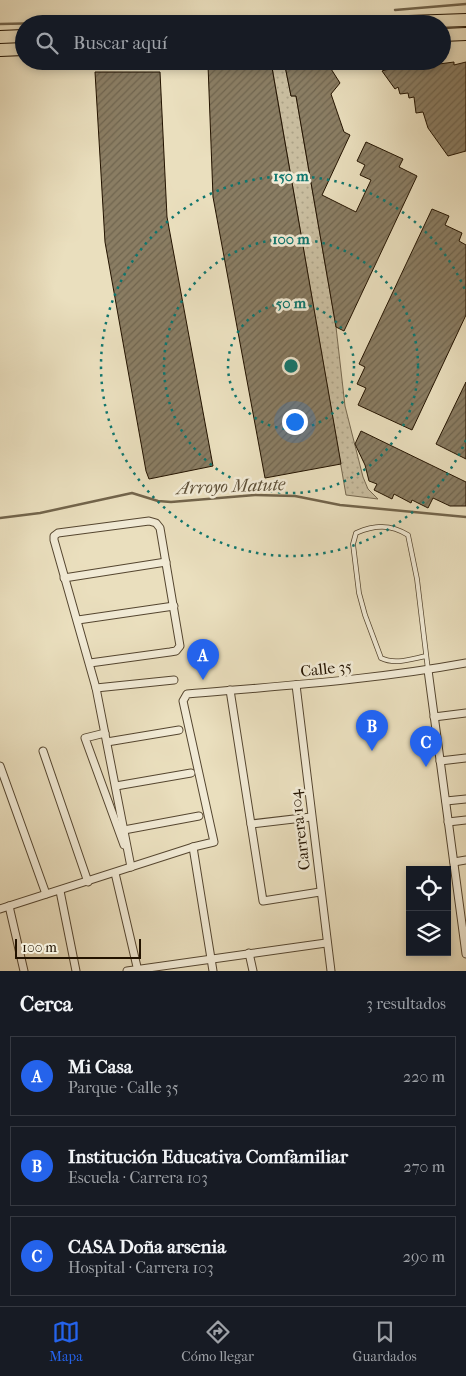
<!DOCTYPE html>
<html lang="es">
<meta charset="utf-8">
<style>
:root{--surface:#171b24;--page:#242831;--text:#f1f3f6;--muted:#9ea1a6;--line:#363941;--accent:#2563eb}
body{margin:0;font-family:"IM FELL French Canon",serif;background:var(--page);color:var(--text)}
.controls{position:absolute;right:15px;bottom:15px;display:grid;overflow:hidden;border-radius:0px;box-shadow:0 2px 8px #0003}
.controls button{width:45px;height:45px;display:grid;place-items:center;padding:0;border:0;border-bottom:1px solid var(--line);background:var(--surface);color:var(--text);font:25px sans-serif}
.scale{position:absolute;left:15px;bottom:12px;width:126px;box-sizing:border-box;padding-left:5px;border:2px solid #231300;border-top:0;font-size:14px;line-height:18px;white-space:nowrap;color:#231300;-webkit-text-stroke:4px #f1ead5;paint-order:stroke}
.you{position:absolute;left:294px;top:421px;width:18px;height:18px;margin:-12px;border:4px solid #fff;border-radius:50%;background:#1a73e8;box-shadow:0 0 0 8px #1a73e833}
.badge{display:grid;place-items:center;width:32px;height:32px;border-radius:50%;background:var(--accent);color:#fff;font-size:16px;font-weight:700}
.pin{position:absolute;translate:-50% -41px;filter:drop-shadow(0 1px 2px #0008)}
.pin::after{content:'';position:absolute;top:26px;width:18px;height:15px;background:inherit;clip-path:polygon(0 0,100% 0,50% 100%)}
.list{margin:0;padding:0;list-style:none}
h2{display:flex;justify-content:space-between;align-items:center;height:65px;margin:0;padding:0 20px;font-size:21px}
h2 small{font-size:16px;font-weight:400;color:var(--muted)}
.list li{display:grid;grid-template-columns:32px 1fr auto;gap:15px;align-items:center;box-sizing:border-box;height:80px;margin:0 10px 10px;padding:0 10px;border:1px solid var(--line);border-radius:0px}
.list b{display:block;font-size:19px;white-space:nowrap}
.list p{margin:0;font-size:16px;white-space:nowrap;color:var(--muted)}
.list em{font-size:16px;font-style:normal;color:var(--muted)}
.icon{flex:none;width:28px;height:28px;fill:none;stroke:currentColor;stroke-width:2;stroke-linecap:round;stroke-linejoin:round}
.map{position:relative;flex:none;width:466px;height:971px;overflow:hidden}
.search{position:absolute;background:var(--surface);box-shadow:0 2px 8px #0003;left:15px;right:15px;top:15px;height:55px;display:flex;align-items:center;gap:12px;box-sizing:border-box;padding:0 18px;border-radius:28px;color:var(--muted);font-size:19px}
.sheet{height:335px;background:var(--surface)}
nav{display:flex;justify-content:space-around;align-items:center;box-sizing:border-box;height:70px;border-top:1px solid var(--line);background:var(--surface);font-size:14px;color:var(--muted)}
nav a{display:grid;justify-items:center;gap:2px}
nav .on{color:var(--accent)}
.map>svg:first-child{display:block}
</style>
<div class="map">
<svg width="466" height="971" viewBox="0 0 466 971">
<defs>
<pattern id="grass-dots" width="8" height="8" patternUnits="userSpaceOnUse" patternTransform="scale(1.25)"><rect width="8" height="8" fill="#c8bc9e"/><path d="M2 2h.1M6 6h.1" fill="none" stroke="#aca186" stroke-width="1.8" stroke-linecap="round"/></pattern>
<pattern id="building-hatch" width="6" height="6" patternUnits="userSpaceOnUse" patternTransform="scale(1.25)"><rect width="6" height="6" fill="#8a7d63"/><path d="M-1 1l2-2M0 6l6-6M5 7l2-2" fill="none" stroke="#70654f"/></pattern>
</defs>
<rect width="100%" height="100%" fill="#eadfbe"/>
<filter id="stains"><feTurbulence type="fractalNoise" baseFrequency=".004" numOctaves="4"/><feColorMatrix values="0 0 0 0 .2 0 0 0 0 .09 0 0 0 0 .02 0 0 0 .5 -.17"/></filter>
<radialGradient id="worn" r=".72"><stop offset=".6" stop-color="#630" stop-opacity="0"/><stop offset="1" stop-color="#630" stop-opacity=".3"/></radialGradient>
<path fill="url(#grass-dots)" stroke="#76684f" d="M271,61h13l7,35h5l40,231 9,79 18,71 5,12 10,10 -32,-4z"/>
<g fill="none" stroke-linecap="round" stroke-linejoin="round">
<g stroke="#72644b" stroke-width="2.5">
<path d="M395,10l71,-6"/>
<path d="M0,24l47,-1"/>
<path d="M192,24l86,-5"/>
<path d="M0,518l40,-5 92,-20 26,8 13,1 84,-7 40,1 45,9 126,12"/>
</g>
</g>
<g fill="url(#building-hatch)" stroke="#231300">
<path d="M284,61h42l14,22 -9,11 13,38 6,3 -28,60 34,17 15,-32 -11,-5 5,-10 -8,-4 9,-19 37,17 -4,8 18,9 -73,155 -8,-4 -40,-231h-5z"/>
<path d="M271,62l70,402 -76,14 -52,-281 -5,-132z"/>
<path d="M454,62v3l12,-3v89l-18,5 -20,-28 -5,-16 -7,1 -2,-16 -5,1 -1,-5 -8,1 -2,-7 -3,2 -13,-18 13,-4v1l7,1z"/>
<path d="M95,72h65l7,145 46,249 -64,13 -3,-8 -41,-229z"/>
<path d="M432,209l17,7 -4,9 17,8 -3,8 7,4v70l-54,115 -54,-25 8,-17 -9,-4 8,-17 -6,-3z"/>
<path d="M466,382v77l-30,-15z"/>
<path d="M361,431l105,51v24h-16l-17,-8 -5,10 -16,-8 -1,3 -17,-9 -2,5 -18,-9 3,-6 -8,-3 -4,-16 -10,-21z"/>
</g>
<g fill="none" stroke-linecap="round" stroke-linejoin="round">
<defs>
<path id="lane" d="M426,656c-15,3 -31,9 -45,2l-16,-43 -6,-22 -6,-49 3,-11c19,-8 34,-9 52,2l9,44 11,91"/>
<g id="street">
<path d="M64,578l102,-16"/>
<path d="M78,620l96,-14"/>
<path d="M90,663l80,-11 6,-1 4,-5 -20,-118 -4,-5 -7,-2 -91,12 -4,3v4l42,148 35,179"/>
<path d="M428,670l38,284"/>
<path d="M296,685l35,286"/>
<path d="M96,688l78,-8"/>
<path d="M230,690l33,211 57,-9"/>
<path d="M434,717l32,-4"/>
<path d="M105,733l-20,5 39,107"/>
<path d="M107,742l72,-12"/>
<path d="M43,751l45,131"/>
<path d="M440,761l26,-3"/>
<path d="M0,766l46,128"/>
<path d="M116,786l75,-13"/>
<path d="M446,801l20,-2"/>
<path d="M448,822l18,-2"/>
<path d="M251,824l60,-7"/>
<path d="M124,830l75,-14"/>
<path d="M193,847l20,124"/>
<path d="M454,862l12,-2"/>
<path d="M115,873l23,98"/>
<path d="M60,891l16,80"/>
<path d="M9,906l15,65"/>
<path d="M0,909l193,-62 21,-5 -31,-141 4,-7c93,-8 187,-14 279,-31"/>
<path d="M249,953l4,18"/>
<path d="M127,971l199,-28"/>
</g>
<g id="highway">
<path d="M351,24l115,-4"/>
<path d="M442,35l24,-1"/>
<path d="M0,37l24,-1"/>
<path d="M0,50l24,-1"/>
</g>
</defs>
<use href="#lane" stroke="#554630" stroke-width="5.5"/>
<use href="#street" stroke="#554630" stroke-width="9"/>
<use href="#highway" stroke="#231300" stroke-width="14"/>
<use href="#lane" stroke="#f1ead5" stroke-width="4"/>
<use href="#street" stroke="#f1ead5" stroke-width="7"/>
<use href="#highway" stroke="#eadfbe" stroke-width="12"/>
</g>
<g fill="none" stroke="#0f766e" stroke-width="2.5" stroke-dasharray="2.5 5">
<circle cx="291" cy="366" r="63"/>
<circle cx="291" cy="366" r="127"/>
<path d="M466 440A190 190 0 1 1 466 292"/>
</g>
<g text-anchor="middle" stroke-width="5" stroke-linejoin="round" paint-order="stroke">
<g font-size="16" fill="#231300" stroke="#f1ead5">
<text transform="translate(326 668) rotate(-6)" y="6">Calle 35</text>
<text transform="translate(299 830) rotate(-97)" y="6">Carrera 104</text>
</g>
<g font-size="18" font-style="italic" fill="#5e5038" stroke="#f1ead5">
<text transform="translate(231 486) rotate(-2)" y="6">Arroyo Matute</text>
</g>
</g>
<circle cx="291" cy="366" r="8" fill="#0f766e" stroke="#f1ead5" stroke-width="2.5"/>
<g font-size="15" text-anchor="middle" font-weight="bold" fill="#0f766e" stroke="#f1ead5" stroke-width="5" stroke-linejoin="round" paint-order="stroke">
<text x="291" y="181">150 m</text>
<text x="291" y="244">100 m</text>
<text x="291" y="308">50 m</text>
</g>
<rect width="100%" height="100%" filter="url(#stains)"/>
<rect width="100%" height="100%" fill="url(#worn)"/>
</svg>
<div class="controls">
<button><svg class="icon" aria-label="locate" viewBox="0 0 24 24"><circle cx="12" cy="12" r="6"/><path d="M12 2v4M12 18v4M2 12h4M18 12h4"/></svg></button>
<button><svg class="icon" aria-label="layers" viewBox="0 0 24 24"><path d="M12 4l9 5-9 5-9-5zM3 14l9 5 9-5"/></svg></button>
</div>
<div class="scale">100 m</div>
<div class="you"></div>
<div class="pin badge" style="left:203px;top:680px">A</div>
<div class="pin badge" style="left:372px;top:751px">B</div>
<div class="pin badge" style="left:426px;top:767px">C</div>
<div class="search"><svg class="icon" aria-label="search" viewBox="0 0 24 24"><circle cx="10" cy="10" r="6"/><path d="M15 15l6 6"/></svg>Buscar aquí</div>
</div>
<section class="sheet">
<h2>Cerca<small>3 resultados</small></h2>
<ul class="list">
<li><span class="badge">A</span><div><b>Mi Casa</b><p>Parque · Calle 35</p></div><em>220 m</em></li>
<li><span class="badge">B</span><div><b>Institución Educativa Comfamiliar</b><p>Escuela · Carrera 103</p></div><em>270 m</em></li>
<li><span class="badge">C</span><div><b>CASA Doña arsenia</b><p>Hospital · Carrera 103</p></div><em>290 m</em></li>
</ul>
</section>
<nav>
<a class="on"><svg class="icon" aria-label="map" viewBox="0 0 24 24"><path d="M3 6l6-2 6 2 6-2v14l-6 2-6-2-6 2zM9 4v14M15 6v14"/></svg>Mapa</a>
<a><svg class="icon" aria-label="directions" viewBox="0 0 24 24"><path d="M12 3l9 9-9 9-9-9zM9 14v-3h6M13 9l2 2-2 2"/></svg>Cómo llegar</a>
<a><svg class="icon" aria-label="saved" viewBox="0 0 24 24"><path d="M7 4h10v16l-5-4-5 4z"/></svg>Guardados</a>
</nav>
